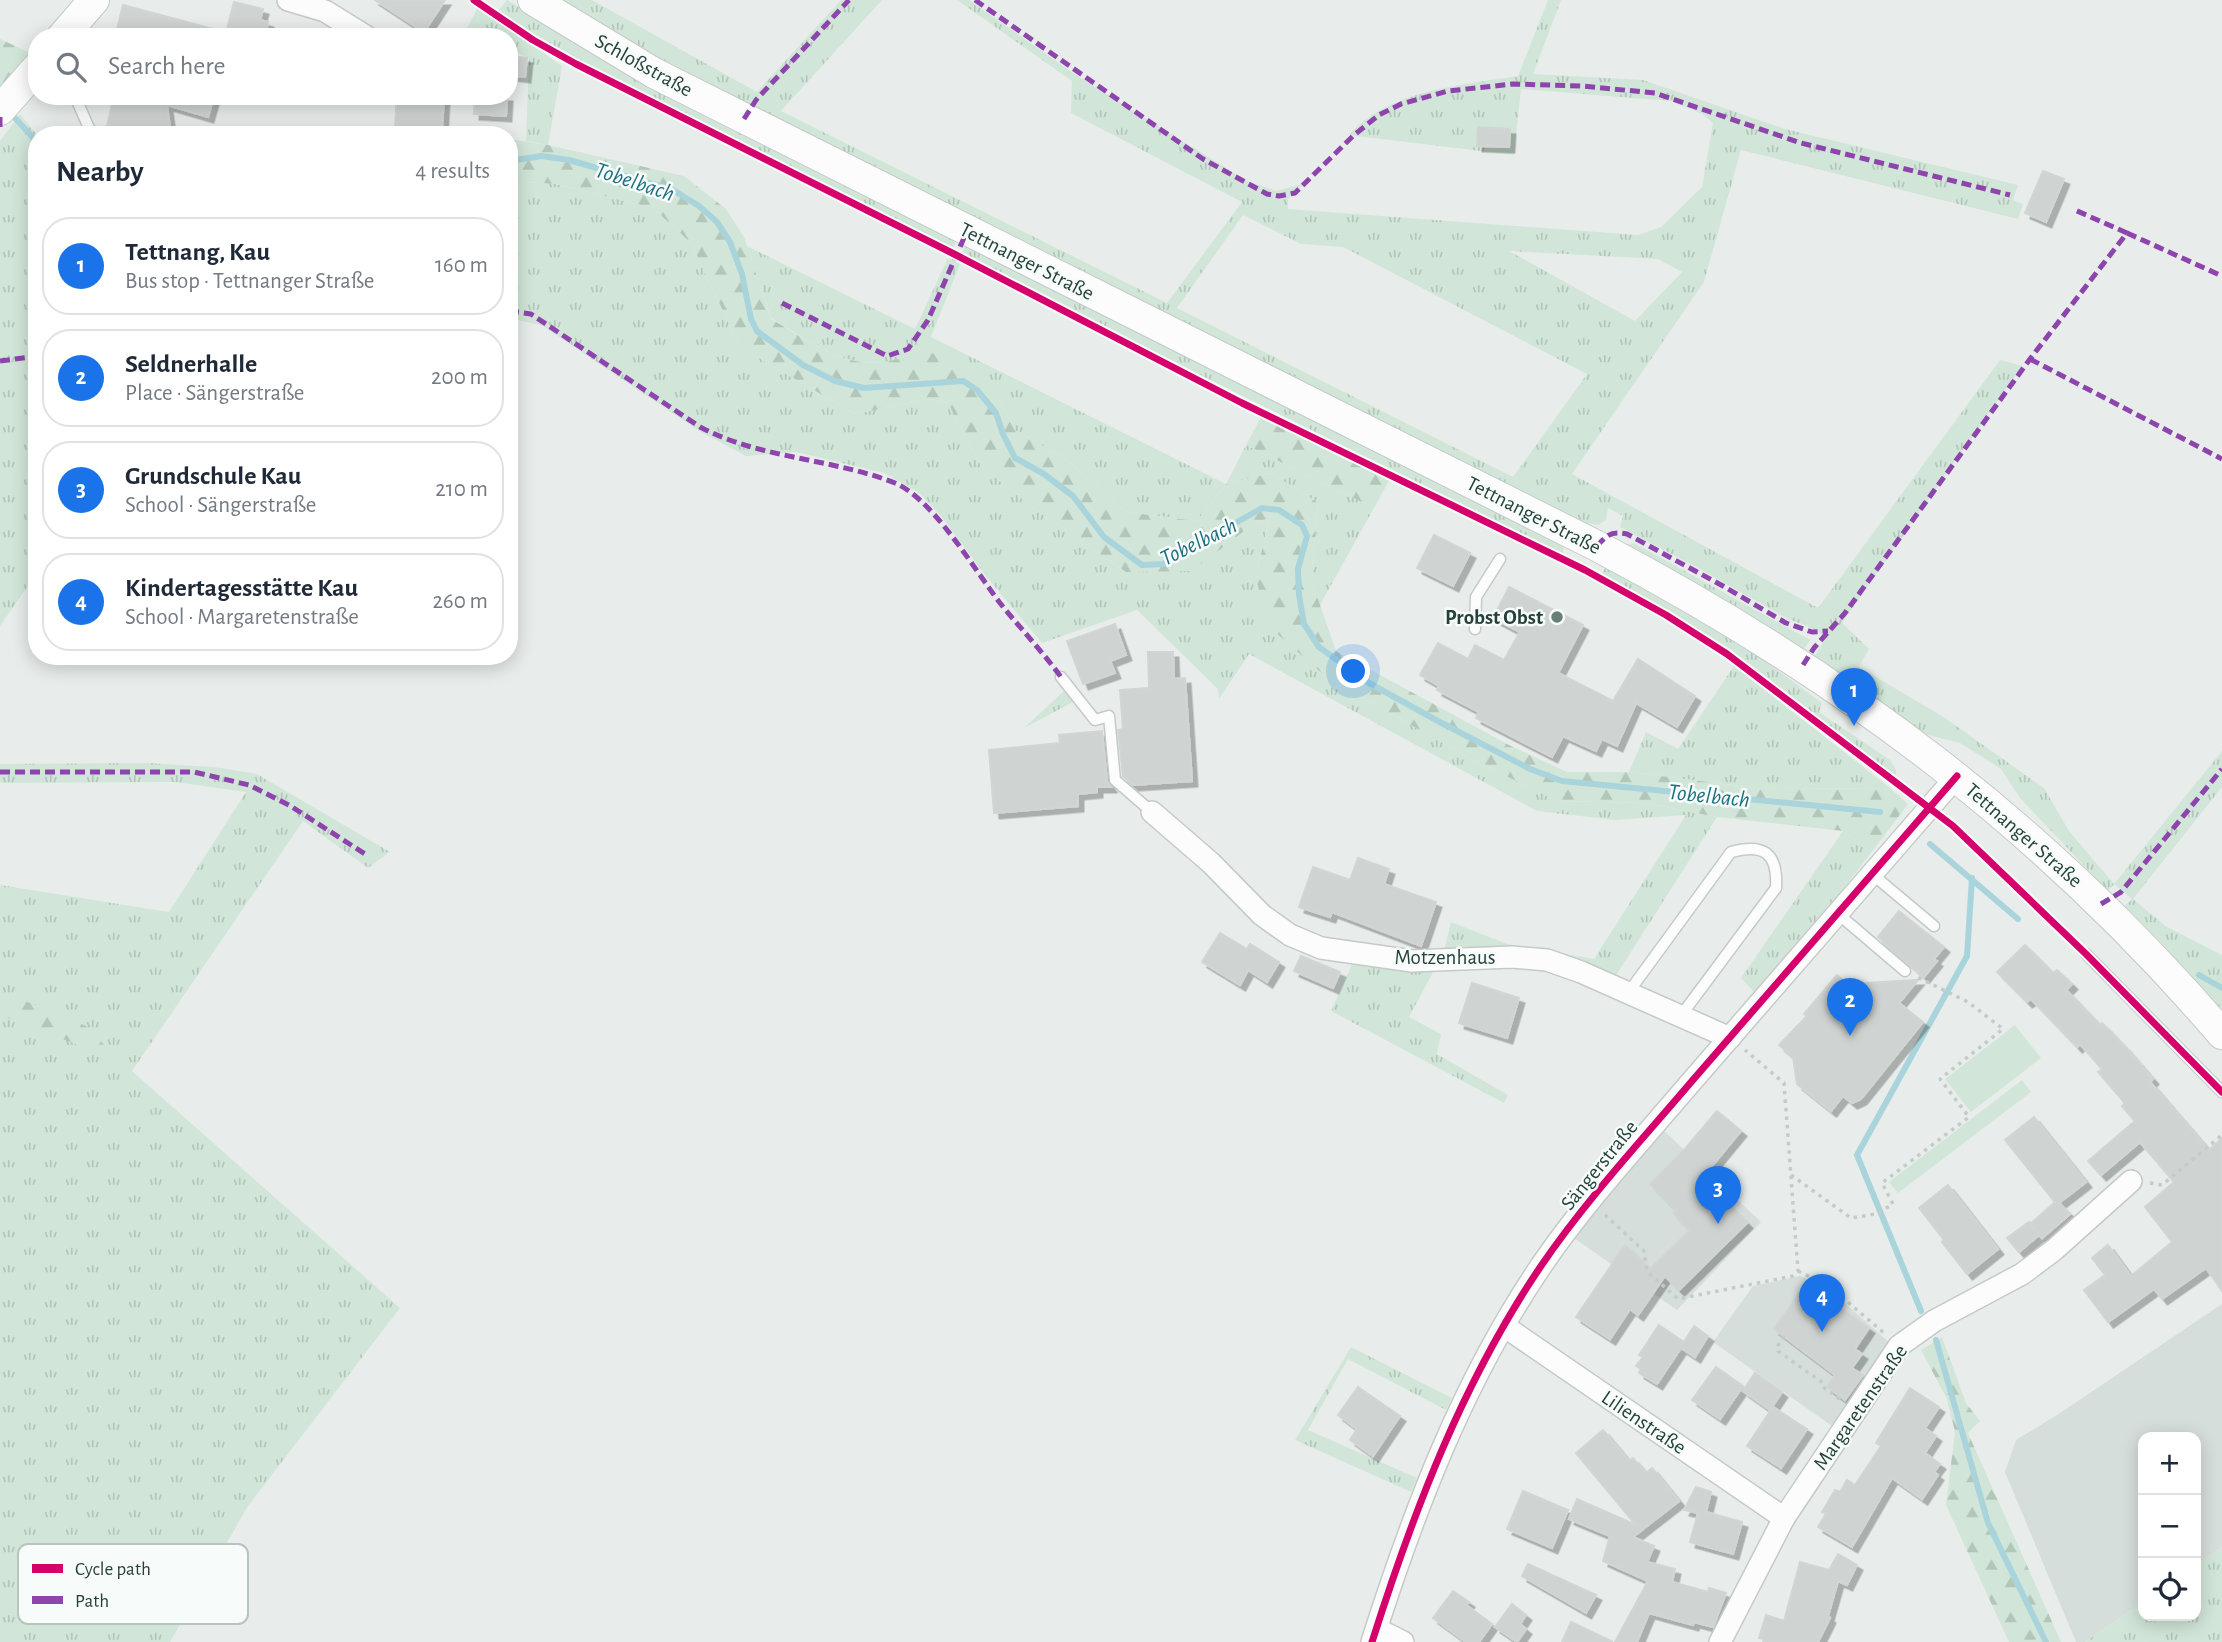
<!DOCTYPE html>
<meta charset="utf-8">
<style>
:root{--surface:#fff;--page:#f2f2f3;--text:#1f2937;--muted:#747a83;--line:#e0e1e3;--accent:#1a73e8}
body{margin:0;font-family:"Alegreya Sans",sans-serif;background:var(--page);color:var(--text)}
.controls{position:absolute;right:21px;bottom:21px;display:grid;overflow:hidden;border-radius:14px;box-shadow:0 4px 18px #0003}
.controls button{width:63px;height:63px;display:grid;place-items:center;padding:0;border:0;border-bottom:2px solid var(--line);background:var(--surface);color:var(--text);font:35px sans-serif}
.you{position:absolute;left:1354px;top:672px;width:24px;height:24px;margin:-18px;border:5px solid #fff;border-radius:50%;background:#1a73e8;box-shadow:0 0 0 10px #1a73e833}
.badge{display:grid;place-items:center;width:46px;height:46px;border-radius:50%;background:var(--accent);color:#fff;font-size:23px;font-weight:700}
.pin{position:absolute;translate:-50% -58px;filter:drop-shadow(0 2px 4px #0008)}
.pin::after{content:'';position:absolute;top:37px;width:24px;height:21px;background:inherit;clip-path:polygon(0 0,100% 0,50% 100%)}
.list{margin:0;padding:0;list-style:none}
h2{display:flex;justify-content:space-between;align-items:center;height:91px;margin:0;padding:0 28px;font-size:30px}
h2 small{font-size:23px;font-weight:400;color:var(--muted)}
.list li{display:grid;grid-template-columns:46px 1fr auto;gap:21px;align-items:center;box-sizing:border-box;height:98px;margin:0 14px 14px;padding:0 14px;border:2px solid var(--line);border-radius:28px}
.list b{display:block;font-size:26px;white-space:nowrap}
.list p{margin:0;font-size:23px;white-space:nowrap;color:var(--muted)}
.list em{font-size:23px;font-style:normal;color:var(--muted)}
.icon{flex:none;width:38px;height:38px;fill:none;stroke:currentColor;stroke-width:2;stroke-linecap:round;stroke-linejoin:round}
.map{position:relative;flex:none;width:2222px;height:1642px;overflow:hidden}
.search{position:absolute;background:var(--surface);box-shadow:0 4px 18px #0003;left:28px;top:28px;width:490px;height:77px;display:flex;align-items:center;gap:18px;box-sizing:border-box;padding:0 24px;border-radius:28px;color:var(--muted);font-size:26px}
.panel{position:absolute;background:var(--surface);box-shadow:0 4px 18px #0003;left:28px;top:126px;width:490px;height:539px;border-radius:28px}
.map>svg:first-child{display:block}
</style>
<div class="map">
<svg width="2222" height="1642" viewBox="0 0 2222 1642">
<defs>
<pattern id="grass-tufts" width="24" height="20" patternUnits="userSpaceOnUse" patternTransform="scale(1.75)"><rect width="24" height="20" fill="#d1e6d8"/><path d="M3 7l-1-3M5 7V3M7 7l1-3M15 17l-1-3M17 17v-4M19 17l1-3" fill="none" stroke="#b3c6ba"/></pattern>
<pattern id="forest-firs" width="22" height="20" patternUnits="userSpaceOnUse" patternTransform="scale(1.75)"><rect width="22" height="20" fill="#d1e6d8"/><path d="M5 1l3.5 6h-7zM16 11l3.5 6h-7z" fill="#b3c6ba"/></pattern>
<filter id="shadow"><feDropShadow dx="5.5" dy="5.5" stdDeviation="0" flood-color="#0004"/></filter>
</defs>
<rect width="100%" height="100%" fill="#e8edeb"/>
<g fill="#d6dedb">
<path d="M1661,1128l100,94 -84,88 -106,-74z"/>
<path d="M1800,1276l29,13 62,55 -59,82 -119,-84 40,-56z"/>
<path d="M2222,1304v243l-26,18v-128h-53v165l-58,40h-9l-71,-170 11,-32 41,-25z"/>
</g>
<g fill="url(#grass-tufts)" fill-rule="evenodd">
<path d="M507,0l98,60 351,180 -3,9c-153,-76 -312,-145 -455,-238z"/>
<path d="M557,0h35l165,92 84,-92h41l-101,111 386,192 75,-101 -171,-89 1,-32 -115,-81h12l107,75 171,106 29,10 27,-7 -15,15v10l350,26 23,-8 41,-40 11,-64 -11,-9 -31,-13 -150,-12 -7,66 -166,-20c7,-6 13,-13 21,-18 43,-29 99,-33 149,-41l30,-76h13l-28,74 110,6 142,49 233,56 -5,15 10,4 -5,15 -277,-69 -37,132 -132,192 246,134 182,-248 22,6 -180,257 27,26 -10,18 83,49 102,72 25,43 45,53 108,-133v36l-89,112 34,28 55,28v52l-5,3 -53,-65 -39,-39 7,-7 -18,-15 -6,7 -88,-93 -19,-29 -41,-26 -36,-9 -110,-77 12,-20 -21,-12 -17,-6 -88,-50 -80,-42 3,-11 -15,-8 -2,12 -8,5 -12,-2 -414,-203 -516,-261zM1243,215l58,29 42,3 244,127 -74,103 -336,-169zM1509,251l149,8 24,13 -47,49z"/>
<path d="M478,7l84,59 -14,79 -22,-4 3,-83 -20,-9v-12h-28l-15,-7z"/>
<path d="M20,114l17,21v438l-37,53v-485z"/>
<path d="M522,182l34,2 97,24 38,35 49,104 115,67 73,-15 20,4 33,63 54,43 91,63 102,-29 29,-22 12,-2 -13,57 69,100 146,83 86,42 87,2 73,14 -102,160 -171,-26 7,-29 56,22 87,15 92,-144 -71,5 -78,-9 -288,-157 -30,45 -1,-10 -81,-79 -95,33 -53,-63 -48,-64 -23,-24 -34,-19 -88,-21 -50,4 -47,-25 -156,-105 -34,-8v-132z"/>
<path d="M966,245l598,298 -1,11 -369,-182 -232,-119z"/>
<path d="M747,246l168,83 33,-71 12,6 -29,73 295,147 20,-39 128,63 -54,97 -9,-26 7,-76 -47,-30 -45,11 -29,37 -71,-9 -59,-52 -52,-30 -17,-33 -77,-48c-11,4 -24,12 -36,13 -44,6 -78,-23 -114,-44z"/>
<path d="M1634,543l176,97 -6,9 -179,-104z"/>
<path d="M1607,565l138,81 77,57 -3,9 71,48 6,10v8l-168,-129 -126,-76z"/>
<path d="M1734,666l156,122 -126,1 -135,-17 17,-40 32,17z"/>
<path d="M1065,690l10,11 -51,27z"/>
<path d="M146,763l68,4 43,7 133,78 -22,16 -65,-47 -171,250 268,237 -152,198 -78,136h-170v-757l169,27 77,-120 -71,-10 -175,1v-19z"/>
<path d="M1843,831l28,22 -31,40 -86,99 -13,-14z"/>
<path d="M1357,953l81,10 -29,54 32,17 -4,20 71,41 -4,8 -173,-92z"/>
<path d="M1351,1347l101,51 -6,12 -98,-51 -40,71 109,48 -6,14 -116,-52z"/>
<path d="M2222,1547v95h-137l58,-40v14h53v-51z"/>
</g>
<g fill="url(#forest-firs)">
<path d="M0,39l37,17 -37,47z"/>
<path d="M509,139l39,6 136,31 42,33 18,28 27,82c36,20 70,49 114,43 12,-1 25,-9 36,-13l39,15 38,33 17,33 52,30 59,52 71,9 29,-37 45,-11 47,30 -7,76 25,72 173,94 58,27h62l135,17 126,-1 18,16 -37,49 -28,-22 -126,-14 -73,-14 -87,-2 -86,-42 -146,-83 -59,-52 -10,-48 13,-57 -12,2 -65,50 -66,1 -91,-63 -54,-43 -33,-63 -20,-4 -73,15 -115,-67 -49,-104 -38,-35 -97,-24 -34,-2 -13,4z"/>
<path d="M1261,417l129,62 -16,29 -128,-63z"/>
<path d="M0,991l86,35 20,21 -7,6 -99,-38z"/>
<path d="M1942,1337l24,66 14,18 -12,12 93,209h-52l-63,-137 9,-73 -8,-33 -26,-49z"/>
</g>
<g fill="#d1e6d8">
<path d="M2015,1025l26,33 -70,54 -26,-33z"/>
<path d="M2022,1080l9,12 -133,101 -9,-11z"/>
</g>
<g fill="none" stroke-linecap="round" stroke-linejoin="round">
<g stroke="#a9d4db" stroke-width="6">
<path d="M15,118l22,24"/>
<path d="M509,161l33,-5 27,4 104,30 26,16 18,16 13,20 12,32 9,45 6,12 46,34 32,16 29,7 99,-7 14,9 19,23 7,21 12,24 29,16 29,22 31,41 38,28 21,-1 99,-56 17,2 23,15 5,11 -9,33 1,26 5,29 15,23 50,36 67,37 94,49 32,12 318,31"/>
<path d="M1930,844l88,75"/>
<path d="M2199,975l23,13"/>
<path d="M1921,1311l-64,-156 110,-199 5,-78"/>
<path d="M1936,1340l52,183 58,119"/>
</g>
</g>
<g fill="#cfd4d2" stroke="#d1d6d4" stroke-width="2" filter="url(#shadow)">
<path d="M375,0h70l-21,32z"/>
<path d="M234,2l29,7 -3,11 8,2 -3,15h-40z"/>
<path d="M123,5l98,26v6h-106z"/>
<path d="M509,56l18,2 -2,19 -16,-2z"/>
<path d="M114,96h100l-6,21 -41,-12 3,23 -25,4 -1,3h-39z"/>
<path d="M397,96h47l-2,35 -47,-4z"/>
<path d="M475,96h32l-1,20 -32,-2z"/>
<path d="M1478,127l32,2 -1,18 -32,-1z"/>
<path d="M2043,171l21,8 -18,43 -21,-9z"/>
<path d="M1434,535l36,18 -17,33 -36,-18z"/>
<path d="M1509,587l74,38 -25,48 55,28 25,-42 57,37 -18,31 -41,-24 -19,43 -15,-7 -6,12 -33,-15 -11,21 -76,-39 3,-6 -42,-22 2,-4 -19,-11 18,-32 30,16 7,-14 29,15 16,-28 -27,-14z"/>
<path d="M1115,624l11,31 -16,6 5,12 -32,11 -16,-43z"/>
<path d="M1148,652h25l1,27 11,-1 7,103 -59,4 -10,-9 -5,-46 5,-1 -3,-39 29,-2z"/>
<path d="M1102,731l5,50 4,6h-14v5l-19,2v12l-84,7 -5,-63 71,-7 -1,-8z"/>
<path d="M1358,858l31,11 -5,15 52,18 -15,44 -89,-34 -2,5 -31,-10 14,-40 37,13z"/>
<path d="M1899,911l45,36 -10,12 3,2 -13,16 -46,-40z"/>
<path d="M1220,933l27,16 3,-5 29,18 -12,20 -19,-12 -8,15 -38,-23z"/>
<path d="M2025,945l28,28 4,-3 15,14 -6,6 34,35 2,-2 24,25 27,31 -3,3 59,68 13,-12v153l-16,-23 -44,31 -8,-10 -46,33 -24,-32 21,-15 -13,-17 16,-13 23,31 41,-34 -27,-35 29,-25 -34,-40 -39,33 -13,-14 47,-40 -13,-15 3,-3 -27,-31 4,-3 -22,-25 -3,3 -46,-48 -4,3 -30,-30z"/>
<path d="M1301,956l39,16 -7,16 -39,-17z"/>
<path d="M1837,975l11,9 70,-4 -19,23 24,19 -62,77 -9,4 -9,-7 -12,15 -34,-27 -4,-27 -14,-12 28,-29 -3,-2z"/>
<path d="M1472,983l47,15 -12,40 -48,-15z"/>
<path d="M1717,1111l24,20 -39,47 45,45 -68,67 -14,-14 -27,39 -8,-6 -20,30 -34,-22 49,-72 25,24 40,-39 -17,-17 3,-3 -26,-26 35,-35z"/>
<path d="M2034,1117l52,65 -27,21 11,11 -28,24 -12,-14 25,-22 -50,-62z"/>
<path d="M1948,1185l50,64 -31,25 -25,-32 2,-2 -25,-32z"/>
<path d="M2029,1222l10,13 -20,17 -12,-14z"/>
<path d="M1813,1289l56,39 -14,21 7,5 -10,14 11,7 -18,25 -18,-13 8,-12 -61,-46 27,-38 7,5z"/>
<path d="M1659,1325l25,17 10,-16 14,10 -13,21 -14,-9 -24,36 -18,-11 2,-4 -5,-3 7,-9 -4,-2z"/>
<path d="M1716,1367l27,19 -23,33 -28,-19z"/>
<path d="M1755,1373l27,19 -12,18 -27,-19z"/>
<path d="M1358,1387l42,29 -27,40 -23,-16 7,-11 -19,-14z"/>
<path d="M1910,1388l29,19 -14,21 11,8 -11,17 15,11 -6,8 4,3 -16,24 -30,-21 -40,69 -34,-20 8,-13 -4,-2 13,-22 5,2 7,-12 8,5 26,-39 -5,-3z"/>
<path d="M1773,1407l34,22 -26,39 -34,-22z"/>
<path d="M1603,1430l26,31 4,-3 13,15 6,-5 27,33 -46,36 21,9 -7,16 28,7 -3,13 36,10 1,-4 17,5 -13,34 -19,-5 -1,3 -44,-12 -12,29h-22l33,-61 -45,-20 7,-25 -41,-17 8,-20 59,26 -60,-72z"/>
<path d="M1696,1487l15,5 -5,20 36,10 -9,32 -43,-12 8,-29 -14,-3z"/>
<path d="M1523,1491l45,19 -16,38 -45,-19z"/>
<path d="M1838,1554l19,11 -10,20 -9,-4 -10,35 2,2 -12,24h-55l1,-3 -5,-1 7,-23 18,6 16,-59 29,8z"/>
<path d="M1528,1564l68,31 -10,18 -64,-37z"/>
<path d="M1453,1591l16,11 -3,3 26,19 -13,18h-13l-33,-24z"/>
<path d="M1512,1604l14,11 -6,9 6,5 -9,13 -22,-15z"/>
<path d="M1571,1622l42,20h-51z"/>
</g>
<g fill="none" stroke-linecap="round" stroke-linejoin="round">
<defs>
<g id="lane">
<path d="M75,96l17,39"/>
<path d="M1475,629l1,-32 24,-38"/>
<path d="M1061,677l34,43 14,-4 6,64 37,32"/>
<path d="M1872,874l62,52"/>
<path d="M1837,913l68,58"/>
<path d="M2086,954l136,138"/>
<path d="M1628,993l103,-141c33,-9 47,1 45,36l-96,129"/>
</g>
<g id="street">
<path d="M288,0l37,11 42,26"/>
<path d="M1152,812l59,51 51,52 28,20 31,13 91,13 100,-4 35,3 34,12 149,66"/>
<path d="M1504,1326l280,192"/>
<path d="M1377,1629l26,13"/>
<path d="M1372,1642c42,-132 91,-261 169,-376 45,-66 100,-125 151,-185 88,-102 177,-203 265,-305"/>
<path d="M1720,1642l64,-124 115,-172 35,-25 88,-47 32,-24 77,-69"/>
</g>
<g id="secondary">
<path d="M533,0l121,73 943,473c243,128 446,279 625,488"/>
<path d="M62,37l32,-37"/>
<path d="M0,110l37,-42"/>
</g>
</defs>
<use href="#lane" stroke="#c5cac8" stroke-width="13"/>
<use href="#street" stroke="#c5cac8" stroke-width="24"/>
<use href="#secondary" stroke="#c3cbc8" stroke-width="32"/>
<g stroke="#c3ccca" stroke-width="3.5" stroke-dasharray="3.5 5" stroke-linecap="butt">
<path d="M1791,1175l60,43 25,-4 17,-10 -11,-21 87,-66 -29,-38 63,-50 -35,-27 -51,-25"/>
<path d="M2150,1183l12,2 60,-50"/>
<path d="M1605,1215l39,36 3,20 31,28 115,-23 5,-5 -14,-188 -39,-33"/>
<path d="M1798,1271l31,15 55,47"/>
<path d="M1784,1336l-7,11 1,4 45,32v4l18,13"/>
</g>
<use href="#lane" stroke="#fcfcfc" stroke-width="10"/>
<use href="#street" stroke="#fcfcfc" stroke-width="21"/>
<use href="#secondary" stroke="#fcfcfc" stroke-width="30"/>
<g stroke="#8e44ad" stroke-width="5" stroke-dasharray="10 5" stroke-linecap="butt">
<path d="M975,0l228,159 64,35 12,2 16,-3 59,-58 25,-20 22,-11 47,-13 65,-7 69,2 73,7 146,50 209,52"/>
<path d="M0,117v13"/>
<path d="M744,119l12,-19 93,-100"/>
<path d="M2127,233l95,43"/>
<path d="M782,303l105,53 21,-7 20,-29 39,-89"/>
<path d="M509,311l22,3 169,113c61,32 131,31 195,56 38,16 79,86 105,120 20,25 42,48 61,74"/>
<path d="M2030,359l192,100"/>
<path d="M0,361l37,-5"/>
<path d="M1597,546c11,-12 14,-15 30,-12l96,52 63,37 26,9 16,-1"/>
<path d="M1803,665l11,-17 31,-35 185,-254 97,-126 -52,-23"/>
<path d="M0,772h194l55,13 40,20 76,49"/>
<path d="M2101,904l20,-12 101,-123"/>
</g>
<defs>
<g id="cycleway">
<path d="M474,0l59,40 43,24 380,191 286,148 343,167 81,45 61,39 226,172 133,128 136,138"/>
<path d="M1372,1642c42,-132 91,-261 169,-376 45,-66 100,-125 151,-185 88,-102 177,-203 265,-305"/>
</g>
</defs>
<use href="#cycleway" stroke="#f7fbf9" stroke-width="11"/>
<use href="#cycleway" stroke="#d6006c" stroke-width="7"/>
</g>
<circle fill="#697e78" stroke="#f7fbf9" stroke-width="2.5" cx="1557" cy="617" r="7"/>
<g text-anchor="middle" stroke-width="5" stroke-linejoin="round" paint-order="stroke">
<g font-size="21" fill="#24423a" stroke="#f7fbf9">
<text transform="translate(644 65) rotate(29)" y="7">Schloßstraße</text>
<text transform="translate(1027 261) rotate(27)" y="7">Tettnanger Straße</text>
<text transform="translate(1534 515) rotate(27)" y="7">Tettnanger Straße</text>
<text transform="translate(2024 835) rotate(41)" y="7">Tettnanger Straße</text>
<text x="1445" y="964">Motzenhaus</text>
<text transform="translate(1599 1165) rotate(-51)" y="7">Sängerstraße</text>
<text transform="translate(1860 1407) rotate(-55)" y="7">Margaretenstraße</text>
<text transform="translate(1644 1422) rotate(34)" y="7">Lilienstraße</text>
</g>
<g font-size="21" font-weight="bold" fill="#24423a" stroke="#f7fbf9" text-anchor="end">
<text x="1543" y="624">Probst Obst</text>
</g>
<g font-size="23" font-style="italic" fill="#1c6f80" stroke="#f7fbf9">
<text transform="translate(635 181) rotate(18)" y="8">Tobelbach</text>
<text transform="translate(1198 541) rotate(-26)" y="8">Tobelbach</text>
<text transform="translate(1709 795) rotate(6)" y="8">Tobelbach</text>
</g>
</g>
<rect x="18" y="1544" width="230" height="80" rx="10" fill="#f7fbf9" stroke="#b8c4c0" stroke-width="2"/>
<rect x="32" y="1564" width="31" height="9" fill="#d6006c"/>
<rect x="32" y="1596" width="31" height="8" fill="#8e44ad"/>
<g font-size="19" fill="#24423a">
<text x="75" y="1575">Cycle path</text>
<text x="75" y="1607">Path</text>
</g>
</svg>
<div class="controls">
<button>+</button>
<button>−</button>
<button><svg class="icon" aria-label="locate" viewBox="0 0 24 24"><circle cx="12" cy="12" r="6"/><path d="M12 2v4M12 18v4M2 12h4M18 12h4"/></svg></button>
</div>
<div class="you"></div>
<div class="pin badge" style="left:1854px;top:726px">1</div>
<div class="pin badge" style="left:1850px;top:1036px">2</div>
<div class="pin badge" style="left:1718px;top:1224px">3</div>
<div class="pin badge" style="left:1822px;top:1332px">4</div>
<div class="search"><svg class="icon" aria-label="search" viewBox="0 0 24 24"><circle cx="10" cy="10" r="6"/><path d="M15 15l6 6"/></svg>Search here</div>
<section class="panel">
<h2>Nearby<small>4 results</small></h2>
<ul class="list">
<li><span class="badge">1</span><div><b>Tettnang, Kau</b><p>Bus stop · Tettnanger Straße</p></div><em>160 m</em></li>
<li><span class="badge">2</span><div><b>Seldnerhalle</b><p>Place · Sängerstraße</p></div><em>200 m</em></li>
<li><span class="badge">3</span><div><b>Grundschule Kau</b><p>School · Sängerstraße</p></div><em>210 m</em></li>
<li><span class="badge">4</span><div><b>Kindertagesstätte Kau</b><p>School · Margaretenstraße</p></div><em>260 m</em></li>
</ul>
</section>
</div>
